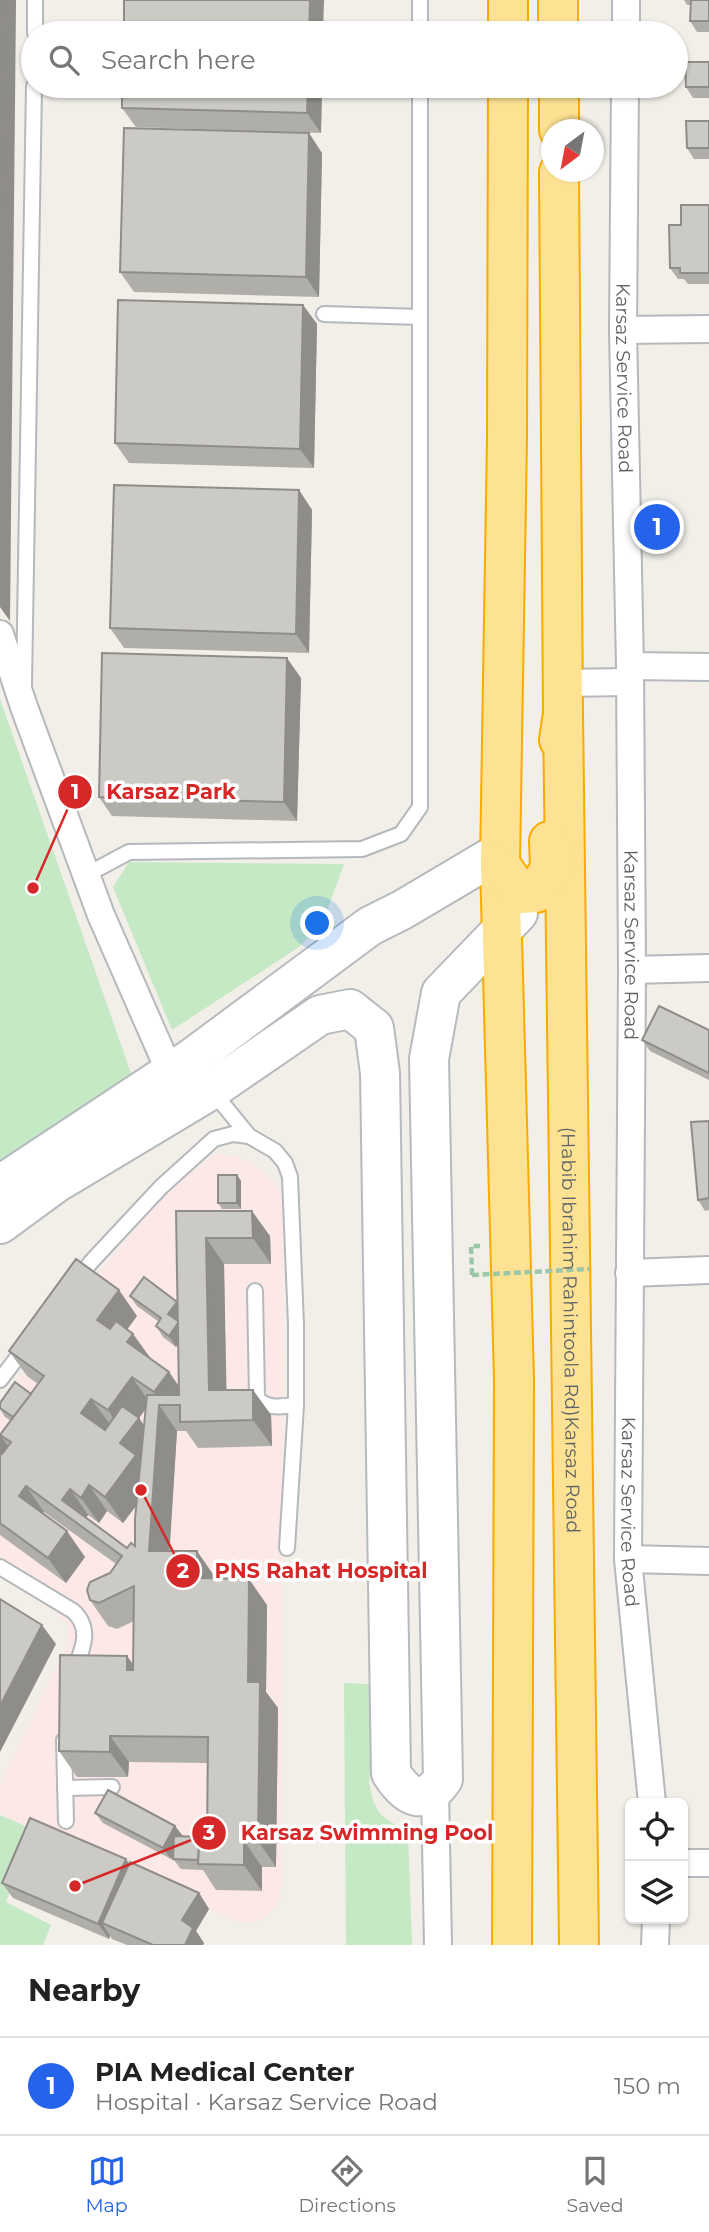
<!DOCTYPE html>
<meta charset="utf-8">
<style>
:root{--surface:#fff;--page:#f6f6f6;--text:#222;--muted:#767676;--line:#e0e0e0;--accent:#2563eb}
body{margin:0;font-family:Montserrat,sans-serif;background:var(--page);color:var(--text)}
.controls{position:absolute;right:21px;bottom:21px;display:grid;overflow:hidden;border-radius:10px;box-shadow:0 2px 5px #0004}
.controls button{width:63px;height:63px;display:grid;place-items:center;padding:0;border:0;border-bottom:2px solid var(--line);background:var(--surface);color:var(--text);font:35px sans-serif}
.compass{position:absolute;left:541px;top:119px;width:63px;height:63px;border-radius:50%;background:var(--surface);box-shadow:0 2px 5px #0004;rotate:212deg}
.you{position:absolute;left:318px;top:924px;width:24px;height:24px;margin:-18px;border:5px solid #fff;border-radius:50%;background:#1a73e8;box-shadow:0 0 0 10px #1a73e833}
.badge{display:grid;place-items:center;width:46px;height:46px;border-radius:50%;background:var(--accent);color:#fff;font-size:23px;font-weight:700}
.pin{position:absolute;translate:-50% -50%;border:4px solid #fff;box-shadow:0 2px 7px #0006}
.list{margin:0;padding:0;list-style:none}
h2{display:flex;justify-content:space-between;align-items:center;height:91px;margin:0;padding:0 28px;font-size:30px}
h2 small{font-size:23px;font-weight:400;color:var(--muted)}
.list li{display:grid;grid-template-columns:46px 1fr auto;gap:21px;align-items:center;box-sizing:border-box;height:98px;padding:0 28px;border-top:2px solid var(--line)}
.list b{display:block;font-size:26px;white-space:nowrap}
.list p{margin:0;font-size:23px;white-space:nowrap;color:var(--muted)}
.list em{font-size:23px;font-style:normal;color:var(--muted)}
.icon{flex:none;width:38px;height:38px;fill:none;stroke:currentColor;stroke-width:2;stroke-linecap:round;stroke-linejoin:round}
.map{position:relative;flex:none;width:709px;height:1945px;overflow:hidden}
.search{position:absolute;background:var(--surface);box-shadow:0 2px 5px #0004;left:21px;right:21px;top:21px;height:77px;display:flex;align-items:center;gap:18px;box-sizing:border-box;padding:0 24px;border-radius:38px;color:var(--muted);font-size:26px}
.sheet{height:189px;background:var(--surface)}
nav{display:flex;justify-content:space-around;align-items:center;box-sizing:border-box;height:98px;border-top:2px solid var(--line);background:var(--surface);font-size:19px;color:var(--muted)}
nav a{display:grid;justify-items:center;gap:4px}
nav .on{color:var(--accent)}
.map>svg:first-child{display:block}
</style>
<div class="map">
<svg width="709" height="1945" viewBox="0 0 709 1945">
<rect width="100%" height="100%" fill="#f1efe8"/>
<path fill="#fce8e6" d="M216,1154l21,2 24,13 19,19 3,23 -1,668 -2,19 -10,14 -11,9 -18,2 -241,-109v-28l67,-142 2,-10 -1,-8 -14,-15 -54,-33v-176l85,-111 72,-89 34,-30z"/>
<g fill="#c5e8c5">
<path d="M0,699l132,377 -132,88z"/>
<path d="M129,862l215,2 -22,60 -23,23 -127,83 -59,-143z"/>
<path d="M344,1683l43,2 -18,98 4,18 7,13 28,20 4,111h-66z"/>
<path d="M0,1815l34,15 -28,72 45,23 -8,20h-43z"/>
</g>
<g fill="none" stroke-linecap="round" stroke-linejoin="round">
<defs>
<g id="lane">
<path d="M35,33v-33"/>
<path d="M420,33v-33"/>
<path d="M324,314l96,3"/>
<path d="M24,684l10,-598"/>
<path d="M86,875l43,-23 233,-3 39,-15 19,-27v-721"/>
<path d="M213,1092l36,44 26,15 10,12 5,14 6,148v80l-9,143"/>
<path d="M77,1280l14,-18 70,-75 53,-48 19,-5 16,2"/>
<path d="M255,1291l2,107c10,12 26,8 39,7"/>
<path d="M0,1380l26,-34"/>
<path d="M0,1567l73,44c20,18 9,40 0,62"/>
<path d="M64,1740l2,81"/>
<path d="M65,1788l47,-1"/>
</g>
<g id="street">
<path d="M626,33v-33"/>
<path id="s1" d="M625,86l-2,244 7,336 2,304 -4,589 24,244"/>
<path d="M623,330l86,-1"/>
<path d="M0,634l24,73 77,208 69,157 9,12"/>
<path d="M630,666l79,1"/>
<path d="M562,683l66,-1"/>
<path d="M632,970l77,-2"/>
<path d="M629,1273l80,-3"/>
<path d="M628,1559l81,2"/>
<path d="M435,1791l3,154"/>
<path d="M683,1863h26"/>
<path d="M655,1945l1,-26"/>
</g>
<g id="secondary">
<path d="M0,1185l192,-127 178,-132 32,-16 98,-58"/>
<path d="M0,1224l56,-41 155,-93 109,-75 30,-6 24,19 6,45 11,700c16,25 33,34 52,6l-14,-720 12,-66 77,-80"/>
</g>
<g id="highway">
<path d="M558,0v33"/>
<path d="M508,33v-33"/>
<path d="M508,86l-1,351 -7,427 14,516 -2,565"/>
<path d="M559,86v44"/>
<path id="s2" d="M563,714l16,1231"/>
<path d="M559,740l4,-26 -4,-542"/>
<path d="M500,864l21,30 15,-1 14,-25 -1,-27"/>
</g>
</defs>
<use href="#lane" stroke="#b5b8bc" stroke-width="18"/>
<use href="#street" stroke="#b5b8bc" stroke-width="30"/>
<use href="#secondary" stroke="#b6babf" stroke-width="42"/>
<use href="#highway" stroke="#f9ab00" stroke-width="42"/>
<path stroke="#9cc7a9" stroke-width="4.5" stroke-dasharray="7 3.5" stroke-linecap="butt" d="M472,1275l-1,-29h9"/>
<use href="#lane" stroke="#fff" stroke-width="14"/>
<use href="#street" stroke="#fff" stroke-width="26"/>
<use href="#secondary" stroke="#fff" stroke-width="38"/>
<use href="#highway" stroke="#fde293" stroke-width="38"/>
<path stroke="#9cc7a9" stroke-width="4.5" stroke-dasharray="7 3.5" stroke-linecap="butt" d="M472,1275l117,-6"/>
</g>
<g fill="#afaea9" fill-rule="evenodd">
<path d="M684,0h25v32h-12l-7,-11v-16h-3z"/>
<path d="M709,62v36h-16l-7,-11z"/>
<path d="M122,86h200l-1,47 -185,-6 -14,-19z"/>
<path d="M709,121v38h-15l-7,-11z"/>
<path d="M322,153l-3,144 -185,-5 -14,-20z"/>
<path d="M709,205v79h-21l-4,-5h-6l-8,-11 11,-43z"/>
<path d="M303,305l14,19 -3,144 -185,-5 -14,-20z"/>
<path d="M299,490l13,20 -3,143 -185,-5 -14,-20z"/>
<path d="M301,678l-4,143 -185,-5 -13,-19z"/>
<path d="M709,1030v50l-59,-29 -8,-11z"/>
<path d="M709,1121v89l-4,1 -7,-11z"/>
<path d="M237,1175l4,6v28h-19l-4,-6z"/>
<path d="M176,1211l94,25 1,28h-47l2,126h27l18,25 1,31 -74,2 -12,-17h-9l-8,120 46,26v2l52,26 -1,87 12,16 -2,159h-14v24l-46,-1 -13,-20 -22,-1 -8,-10v-5l-2,5 -68,-36 -8,-10 88,23 24,4 1,-77 -79,-1 -1,15h-51l-18,-26 74,-86 1,-44 -17,8 -9,-3 -18,-26 26,-36 -72,-52 -1,2 42,43 -19,26 -66,-48v-100l8,11 -8,-11 11,-14 -6,-4 -5,-8v-6l31,-9 7,-10 -11,-8 -18,-25 128,-35 -10,13 6,5 18,25 18,13 10,15 -1,-43 -2,3 -13,-10 -7,-11 3,-4 -22,-16 -7,-10 48,6zM146,1408l-2,18 -5,-8zM136,1506l-1,40 -8,2 -41,-30 2,-3 11,8 8,-12 16,12z"/>
<path d="M126,1859l3,5 70,29 10,16 -13,22 8,12 -1,2h-76l-15,-6 -2,-3 -1,3 -96,-41 -11,-15z"/>
</g>
<g fill="#8f8d8a">
<path d="M2,0h14l-6,621 -10,-14v-400z"/>
<path d="M310,0h14l-1,33h-14z"/>
<path d="M308,86h14l-1,47 -14,-20z"/>
<path d="M309,133l13,20 -3,144 -13,-20z"/>
<path d="M303,305l14,19 -3,144 -14,-19z"/>
<path d="M299,490l13,20 -3,143 -13,-19z"/>
<path d="M287,658l14,20 -4,143 -13,-19z"/>
<path d="M237,1175l4,6v28l-4,-6z"/>
<path d="M252,1211l18,25 1,28 -18,-26z"/>
<path d="M206,1238l18,26 3,152 -18,-26z"/>
<path d="M119,1290l18,26 -22,30 -18,-26z"/>
<path d="M177,1302l8,10 -9,12 -8,-10z"/>
<path d="M179,1322l8,11 -11,14 -7,-11z"/>
<path d="M133,1334l18,25 -24,-17z"/>
<path d="M169,1372l18,26 -7,7h-18l-8,-13z"/>
<path d="M132,1377l18,26 -11,15 17,25 3,-38 18,26 -9,145 -19,-25 5,-69 -31,41 -18,-26 15,-54 5,-7 -17,-26z"/>
<path d="M253,1390l18,25 1,31 -19,-26z"/>
<path d="M91,1399l19,25 -11,15 -18,-26z"/>
<path d="M0,1435l11,15 -11,14z"/>
<path d="M89,1485l18,26 -8,12 -18,-25z"/>
<path d="M26,1486l18,26 -7,10 -18,-26z"/>
<path d="M70,1489l18,26 -7,10 -19,-25z"/>
<path d="M67,1531l18,26 -19,26 -18,-25z"/>
<path d="M197,1551l18,26v27l-18,-26z"/>
<path d="M249,1579l18,26 -1,87 12,16 -2,159 -18,-26 -10,-159z"/>
<path d="M42,1625l14,19 -56,108v-46z"/>
<path d="M127,1656l18,25 -18,-11z"/>
<path d="M110,1736l19,26 -1,15 -18,-25z"/>
<path d="M175,1826l8,10 -12,23 -8,-11z"/>
<path d="M244,1841l18,26v24l-18,-26z"/>
<path d="M126,1859l10,16 -34,48 8,13 -1,3 -11,-15z"/>
<path d="M199,1893l10,16 -13,22 8,12 -1,2h-18l-3,-25z"/>
</g>
<g fill="#cccac5" stroke="#8f8d8a" stroke-width="2">
<path d="M0,0h2l-2,207z"/>
<path d="M124,0h186l-1,33h-185z"/>
<path d="M691,0h18v21h-19z"/>
<path d="M685,62h24v25h-23z"/>
<path d="M122,86h186l-1,27 -185,-5z"/>
<path d="M686,121h23v27h-22z"/>
<path d="M124,128l185,5 -3,144 -186,-5z"/>
<path d="M681,205h28v68h-29v-5h-10l-1,-43h12z"/>
<path d="M118,300l185,5 -3,144 -185,-6z"/>
<path d="M114,485l185,5 -3,144 -186,-6z"/>
<path d="M102,653l185,5 -3,144 -185,-5z"/>
<path d="M659,1006l50,24v43l-67,-33z"/>
<path d="M709,1121v77l-11,2 -7,-78z"/>
<rect x="218" y="1175" width="19" height="28"/>
<path d="M176,1211h76l1,27h-47l3,152h44v30l-73,2v-17h-21l-10,146h48v27l52,1 -1,103h12l-2,159h-14v24l-46,-1 1,-24h8l1,-103 -98,-1v16l-51,-1 1,-96 67,1v14h6l1,-84 -35,17 -9,-3 -3,-10 3,-8 20,-9 12,-17 -96,-70 -7,10 48,35 -19,27 -48,-35v-71l2,2 9,-12 -11,-7 44,-59 -35,-25 67,-92 43,31 -22,30 13,9 6,-8 17,13 -6,8 42,30 -15,20 -22,-15 -24,33 -17,-11 -10,14 24,17 17,-24 17,12 -19,25 16,12 -31,42 -16,-12 -8,13 -11,-9 -8,11 65,48 4,-5 4,3v-27l12,-124h32z"/>
<path d="M144,1277l33,25 -9,12 10,7v2l-9,13 -13,-10 5,-8 -31,-22z"/>
<path d="M15,1382l16,12 -18,23 -13,-9v-5z"/>
<path d="M0,1599l42,26 -42,81z"/>
<path d="M108,1790l67,36 -12,22 -68,-35z"/>
<path d="M30,1818l96,41 -28,65 -96,-41z"/>
<path d="M174,1836l27,1v3h-2l-1,20 -25,-1z"/>
<path d="M130,1862l69,31 -17,27 11,8 -8,17h-32l-51,-22z"/>
</g>
<g text-anchor="middle" stroke-width="7" stroke-linejoin="round" paint-order="stroke">
<g font-size="19" fill="#5f6368" stroke="#fff">
<text dy="7" stroke="none"><textPath href="#s1" startOffset="292">Karsaz Service Road</textPath></text>
<text dy="7" stroke="none"><textPath href="#s1" startOffset="859">Karsaz Service Road</textPath></text>
<text dy="7" stroke="none"><textPath href="#s2" startOffset="616">(Habib Ibrahim Rahintoola Rd)Karsaz Road</textPath></text>
<text dy="7" stroke="none"><textPath href="#s1" startOffset="1426">Karsaz Service Road</textPath></text>
</g>
</g>
<path fill="none" stroke="#d62828" stroke-width="2.5" d="M33 888L75 792M141 1490L183 1571M75 1886L209 1833"/>
<g fill="#d62828" stroke="#fff" stroke-width="2.5">
<circle cx="33" cy="888" r="7"/>
<circle cx="141" cy="1490" r="7"/>
<circle cx="75" cy="1886" r="7"/>
<circle cx="75" cy="792" r="18"/>
<circle cx="183" cy="1571" r="18"/>
<circle cx="209" cy="1833" r="18"/>
</g>
<g font-size="21" text-anchor="middle" font-weight="bold" fill="#fff">
<text x="75" y="799">1</text>
<text x="183" y="1578">2</text>
<text x="209" y="1840">3</text>
</g>
<g font-size="21" text-anchor="middle" font-weight="bold" fill="#d62828" stroke="#fff" stroke-width="7" stroke-linejoin="round" paint-order="stroke">
<text x="171" y="799">Karsaz Park</text>
<text x="321" y="1578">PNS Rahat Hospital</text>
<text x="367" y="1840">Karsaz Swimming Pool</text>
</g>
</svg>
<div class="controls">
<button><svg class="icon" aria-label="locate" viewBox="0 0 24 24"><circle cx="12" cy="12" r="6"/><path d="M12 2v4M12 18v4M2 12h4M18 12h4"/></svg></button>
<button><svg class="icon" aria-label="layers" viewBox="0 0 24 24"><path d="M12 4l9 5-9 5-9-5zM3 14l9 5 9-5"/></svg></button>
</div>
<svg class="compass" viewBox="-18 -18 36 36"><path d="M0-13l5 13h-10z" fill="#e53935"/><path d="M0 13l5-13h-10z" fill="#767676"/></svg>
<div class="you"></div>
<div class="pin badge" style="left:657px;top:527px">1</div>
<div class="search"><svg class="icon" aria-label="search" viewBox="0 0 24 24"><circle cx="10" cy="10" r="6"/><path d="M15 15l6 6"/></svg>Search here</div>
</div>
<section class="sheet">
<h2>Nearby<small></small></h2>
<ul class="list">
<li><span class="badge">1</span><div><b>PIA Medical Center</b><p>Hospital · Karsaz Service Road</p></div><em>150 m</em></li>
</ul>
</section>
<nav>
<a class="on"><svg class="icon" aria-label="map" viewBox="0 0 24 24"><path d="M3 6l6-2 6 2 6-2v14l-6 2-6-2-6 2zM9 4v14M15 6v14"/></svg>Map</a>
<a><svg class="icon" aria-label="directions" viewBox="0 0 24 24"><path d="M12 3l9 9-9 9-9-9zM9 14v-3h6M13 9l2 2-2 2"/></svg>Directions</a>
<a><svg class="icon" aria-label="saved" viewBox="0 0 24 24"><path d="M7 4h10v16l-5-4-5 4z"/></svg>Saved</a>
</nav>
